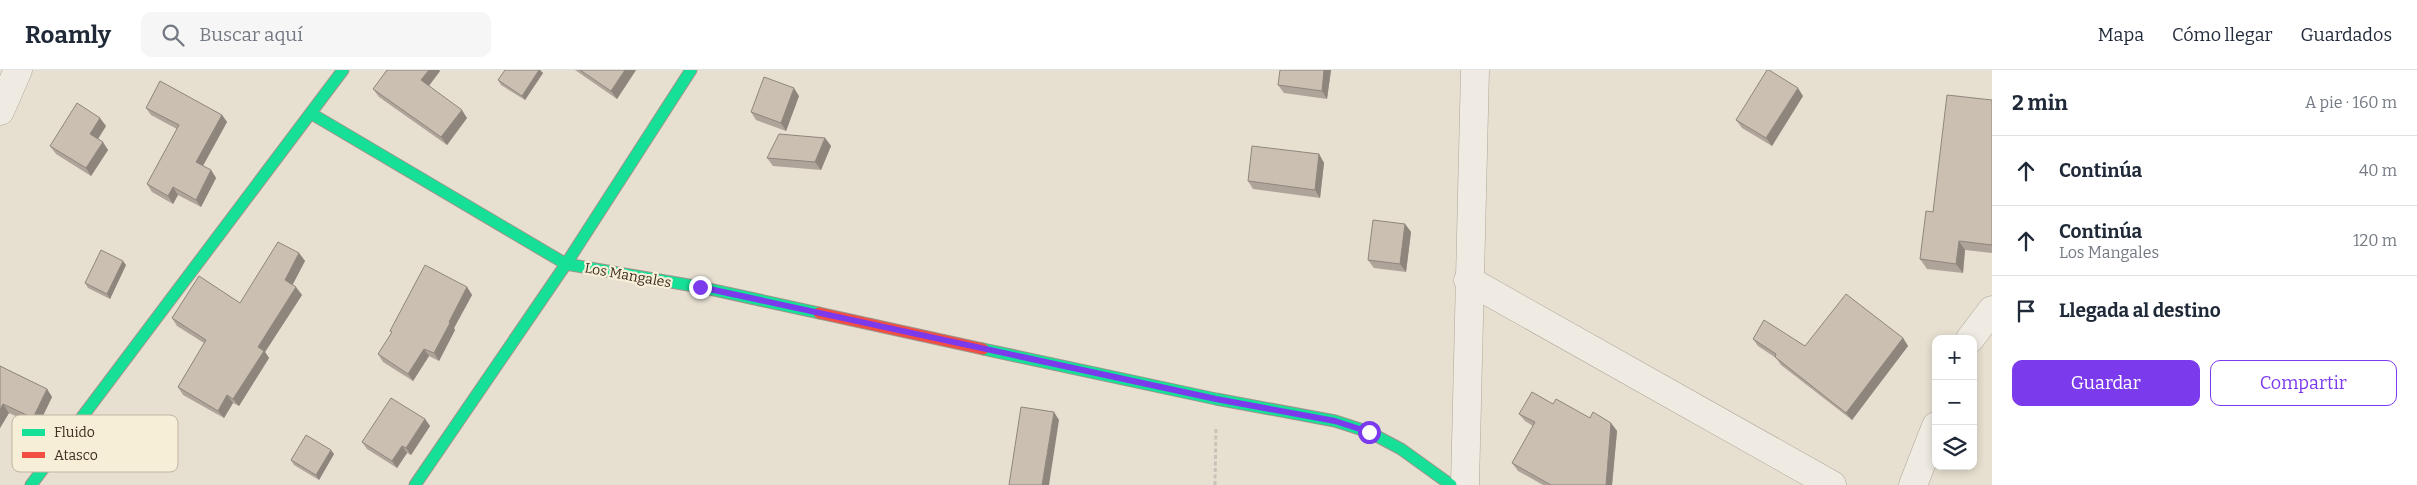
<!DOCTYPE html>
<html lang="es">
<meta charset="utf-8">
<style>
:root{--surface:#fff;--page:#f6f6f7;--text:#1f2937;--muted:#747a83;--line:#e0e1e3;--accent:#7c3aed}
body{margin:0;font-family:Bitter,serif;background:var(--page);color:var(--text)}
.controls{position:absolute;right:15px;bottom:15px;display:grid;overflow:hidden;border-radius:10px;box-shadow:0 2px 8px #0003}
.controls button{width:45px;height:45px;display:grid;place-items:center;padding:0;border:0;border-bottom:1px solid var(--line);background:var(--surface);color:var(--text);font:25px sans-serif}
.stop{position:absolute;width:15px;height:15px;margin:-11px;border:4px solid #7c3aed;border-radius:50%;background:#fff}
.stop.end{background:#7c3aed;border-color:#fff;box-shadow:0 1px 5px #0008}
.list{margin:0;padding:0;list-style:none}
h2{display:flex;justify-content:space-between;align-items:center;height:65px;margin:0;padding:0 20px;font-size:21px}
h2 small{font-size:16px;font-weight:400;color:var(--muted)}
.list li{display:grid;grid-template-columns:32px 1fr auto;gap:15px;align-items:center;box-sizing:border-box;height:70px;padding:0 20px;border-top:1px solid var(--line)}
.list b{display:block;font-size:19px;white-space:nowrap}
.list p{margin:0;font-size:16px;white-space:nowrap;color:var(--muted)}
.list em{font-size:16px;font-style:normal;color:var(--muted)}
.actions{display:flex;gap:10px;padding:15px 20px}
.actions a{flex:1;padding:11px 0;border:1px solid var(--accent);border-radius:10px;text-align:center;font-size:18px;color:var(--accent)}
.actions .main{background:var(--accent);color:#fff}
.icon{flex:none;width:28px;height:28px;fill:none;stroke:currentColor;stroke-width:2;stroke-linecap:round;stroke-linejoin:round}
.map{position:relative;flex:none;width:1992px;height:415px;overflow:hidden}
header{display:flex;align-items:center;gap:30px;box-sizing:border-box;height:70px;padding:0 25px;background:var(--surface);border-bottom:1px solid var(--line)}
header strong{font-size:24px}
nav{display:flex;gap:28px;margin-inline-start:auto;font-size:18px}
.search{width:350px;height:45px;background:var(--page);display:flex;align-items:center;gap:12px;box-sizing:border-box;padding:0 18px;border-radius:10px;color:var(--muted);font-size:19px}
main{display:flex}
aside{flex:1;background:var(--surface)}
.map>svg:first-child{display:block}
</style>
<header>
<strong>Roamly</strong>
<div class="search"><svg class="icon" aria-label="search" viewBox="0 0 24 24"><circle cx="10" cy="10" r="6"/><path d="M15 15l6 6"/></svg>Buscar aquí</div>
<nav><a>Mapa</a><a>Cómo llegar</a><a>Guardados</a></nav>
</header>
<main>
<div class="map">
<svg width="1992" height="415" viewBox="0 0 1992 415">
<rect width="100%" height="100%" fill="#e7e0d1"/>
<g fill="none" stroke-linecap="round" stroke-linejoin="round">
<defs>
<g id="street">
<path d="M0,41l18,-41"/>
<path d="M1468,210l364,205"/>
<path d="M1970,269l22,-29"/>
<path d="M1465,415l10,-415"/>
<path d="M1913,415l23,-59"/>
</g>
<g id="fast">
<path d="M312,44l254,150 134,23 119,26"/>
<path d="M983,279l233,50 119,22 34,11 32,17 50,36"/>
<path d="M31,415l312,-415"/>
<path d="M415,415l151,-221 125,-194"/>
</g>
<path id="jam" d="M819,243l164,36"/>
</defs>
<use href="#street" stroke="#ada599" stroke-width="29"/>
<use href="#fast" stroke="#9c958a" stroke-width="13"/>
<use href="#jam" stroke="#9c958a" stroke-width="13"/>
<path stroke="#c8c2b9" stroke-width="3" stroke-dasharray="4 2.5" stroke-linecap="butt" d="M1215,415l1,-58"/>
<use href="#street" stroke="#efebe3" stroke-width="28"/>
<use href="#fast" stroke="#16e098" stroke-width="11"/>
<use href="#jam" stroke="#f24e42" stroke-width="11"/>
</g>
<g fill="#afa499">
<path d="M387,0h52l1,1 -11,15 38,32 -20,27 -68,-48 -6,-8z"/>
<path d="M539,0h1l3,3 -18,27 -24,-15 -3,-5z"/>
<path d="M575,0h61l-19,29z"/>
<path d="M1331,0l-4,29 -43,-6 -6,-8z"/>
<path d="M799,26l-13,35 -30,-11 -5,-8z"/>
<path d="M1803,26l-31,50 -30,-18 -6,-8z"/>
<path d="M1992,30v153l-27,-3 -2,23 -36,-4 -7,-10 13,-47z"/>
<path d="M146,38l76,7 5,7 -24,44 8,4 5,8 -15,29 -23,-12 -5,9 -21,-12 -5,-8 30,-55 -26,-14z"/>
<path d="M106,56l-8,13 10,11 -17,26 -35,-22 -6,-8z"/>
<path d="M825,68l6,8 -10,24 -48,-4 -6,-8z"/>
<path d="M1319,84l5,9 -4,35 -67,-9 -5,-8z"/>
<path d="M1405,154l6,8 -5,40 -32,-4 -6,-8z"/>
<path d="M299,183l6,8 -13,23 10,11 -37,57 4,6 -30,48 -6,-3 -9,15 -41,-23 -5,-8 26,-44 -27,-17 -5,-8 68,-15z"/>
<path d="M126,195l-16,34 -22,-11 -3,-5z"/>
<path d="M467,217l5,8 -18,33 1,2 -16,31 -10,-5 -16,25 -30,-19 -5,-8 14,-21 -2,-2z"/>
<path d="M1903,268l5,8 -56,74 -71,-55 -5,-7 -18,-12 -5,-7 52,7z"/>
<path d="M0,296l47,23 5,8 -14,29 -29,-13 -9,15z"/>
<path d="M1553,334l37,14 21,5 6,8 -5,54h-69l-25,-14 -6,-8 21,-37 -8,-5 -6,-7z"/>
<path d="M425,349l5,7 -19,29 -4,-2 -10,15 -30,-19 -5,-7z"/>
<path d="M334,384l-15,26 -25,-15 -3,-5z"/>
</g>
<g fill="#8e867d">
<path d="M429,0h10l1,1 -13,17 -6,-8z"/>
<path d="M539,0h1l3,3 -18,27 -3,-4z"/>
<path d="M625,0h11l-19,29 -6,-8z"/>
<path d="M1324,0h7l-4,29 -5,-8z"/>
<path d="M794,18l5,8 -13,35 -5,-8z"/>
<path d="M1798,18l5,8 -31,50 -6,-8z"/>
<path d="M462,40l5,8 -20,27 -6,-8z"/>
<path d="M222,45l5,7 -26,47 -5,-7z"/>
<path d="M100,48l6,8 -10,16 -6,-8z"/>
<path d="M825,68l6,8 -10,24 -6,-8z"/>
<path d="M103,72l5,8 -17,26 -5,-8z"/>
<path d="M1319,84l5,9 -4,35 -5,-8z"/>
<path d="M211,100l5,8 -15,29 -5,-7z"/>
<path d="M173,117l5,8 -5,9 -5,-8z"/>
<path d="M1405,154l6,8 -5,40 -6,-8z"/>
<path d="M1959,171l6,9 -2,23 -7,-9z"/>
<path d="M299,183l6,8 -14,27 -6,-8z"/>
<path d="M123,191l3,4 -16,34 -3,-5z"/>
<path d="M296,217l6,8 -37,57 4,6 -30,48 -6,-7 25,-52z"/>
<path d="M467,217l5,8 -18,33 1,2 -16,31 -5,-8 15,-31z"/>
<path d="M1903,268l5,8 -56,74 -6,-7z"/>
<path d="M424,279l5,7 -16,25 -5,-7z"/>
<path d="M47,319l5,8 -14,29 -5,-8z"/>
<path d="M227,325l6,8 -9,15 -6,-7z"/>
<path d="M3,334l6,9 -9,15v-18z"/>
<path d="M1054,342l5,8 -10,65h-7z"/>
<path d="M425,349l5,7 -19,29 -5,-7z"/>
<path d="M1611,353l6,8 -5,54h-6z"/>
<path d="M402,376l5,7 -10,15 -5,-7z"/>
<path d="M331,380l3,4 -15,26 -3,-5z"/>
</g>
<g fill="#cbbfb2" stroke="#8e867d">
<path d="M387,0h42l-8,10 41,30 -21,27 -68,-48z"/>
<path d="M505,0h34l-17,26 -24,-16z"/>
<path d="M580,0h45l-14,21z"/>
<path d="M1280,0h44l-2,21 -44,-6z"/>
<path d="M1767,0h2l29,18 -32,50 -30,-18z"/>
<path d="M764,7l30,11 -13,35 -30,-11z"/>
<path d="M160,11l62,34 -26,47 15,8 -15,30 -23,-13 -5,9 -21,-12 32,-59 -33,-17z"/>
<path d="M1947,25l45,5v145l-33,-4 -3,23 -36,-5 6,-48 7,1z"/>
<path d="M77,33l23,15 -10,16 13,8 -17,26 -36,-22z"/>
<path d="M779,64l46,4 -10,24 -48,-4z"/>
<path d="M1252,76l67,8 -4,36 -67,-9z"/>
<path d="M1373,150l32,4 -5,40 -32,-4z"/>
<path d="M278,172l21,11 -14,27 11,7 -38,60 6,4 -31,48 -6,-4 -9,16 -40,-24 28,-47 -34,-22 27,-42 41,27z"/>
<path d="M101,180l22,11 -16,33 -22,-11z"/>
<path d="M425,195l42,22 -18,35 1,1 -16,30 -10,-4 -16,25 -30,-20 14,-22 -2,-1z"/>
<path d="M1846,224l57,44 -57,75 -71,-56 1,-3 -23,-15 11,-19 41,26z"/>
<path d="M0,296l47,23 -14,29 -30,-14 -3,6z"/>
<path d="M1532,322l21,12 3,-5 34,19 3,-6 18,11 -5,62h-55l-39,-22 23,-41 -16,-8z"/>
<path d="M391,328l34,21 -19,29 -4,-2 -10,15 -30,-19z"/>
<path d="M1021,337l33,5 -12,73h-33z"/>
<path d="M306,365l25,15 -15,25 -25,-15z"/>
</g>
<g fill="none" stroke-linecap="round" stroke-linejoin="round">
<path stroke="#7c3aed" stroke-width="6" d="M700,217l516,112 119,22 34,11"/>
</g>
<g text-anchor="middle" stroke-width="4.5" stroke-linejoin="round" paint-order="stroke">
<g font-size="14" fill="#3d2e20" stroke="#f7eed8">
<text transform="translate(628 205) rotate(10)" y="5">Los Mangales</text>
</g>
</g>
<rect x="12" y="345" width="166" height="57" rx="8" fill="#f7eed8" stroke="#bfb4a1" stroke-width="1"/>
<rect x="22" y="359" width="23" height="7" fill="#16e098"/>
<rect x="22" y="382" width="23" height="6" fill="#f24e42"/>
<g font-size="14" fill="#3d2e20">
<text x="54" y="367">Fluido</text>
<text x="54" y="390">Atasco</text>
</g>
</svg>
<div class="controls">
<button>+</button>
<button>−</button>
<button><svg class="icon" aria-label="layers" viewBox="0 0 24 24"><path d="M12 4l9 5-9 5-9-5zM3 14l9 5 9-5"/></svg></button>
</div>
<div class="stop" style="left:1369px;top:362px"></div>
<div class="stop end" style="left:700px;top:217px"></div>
</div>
<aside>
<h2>2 min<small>A pie · 160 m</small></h2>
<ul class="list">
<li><svg class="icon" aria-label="ahead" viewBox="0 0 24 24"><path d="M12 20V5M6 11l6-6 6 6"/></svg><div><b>Continúa</b></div><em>40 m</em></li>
<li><svg class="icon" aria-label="ahead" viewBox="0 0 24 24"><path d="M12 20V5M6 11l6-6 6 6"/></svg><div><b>Continúa</b><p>Los Mangales</p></div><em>120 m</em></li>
<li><svg class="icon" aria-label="arrive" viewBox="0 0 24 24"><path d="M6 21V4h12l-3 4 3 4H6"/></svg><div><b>Llegada al destino</b></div></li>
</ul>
<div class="actions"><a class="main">Guardar</a><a>Compartir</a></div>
</aside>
</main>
